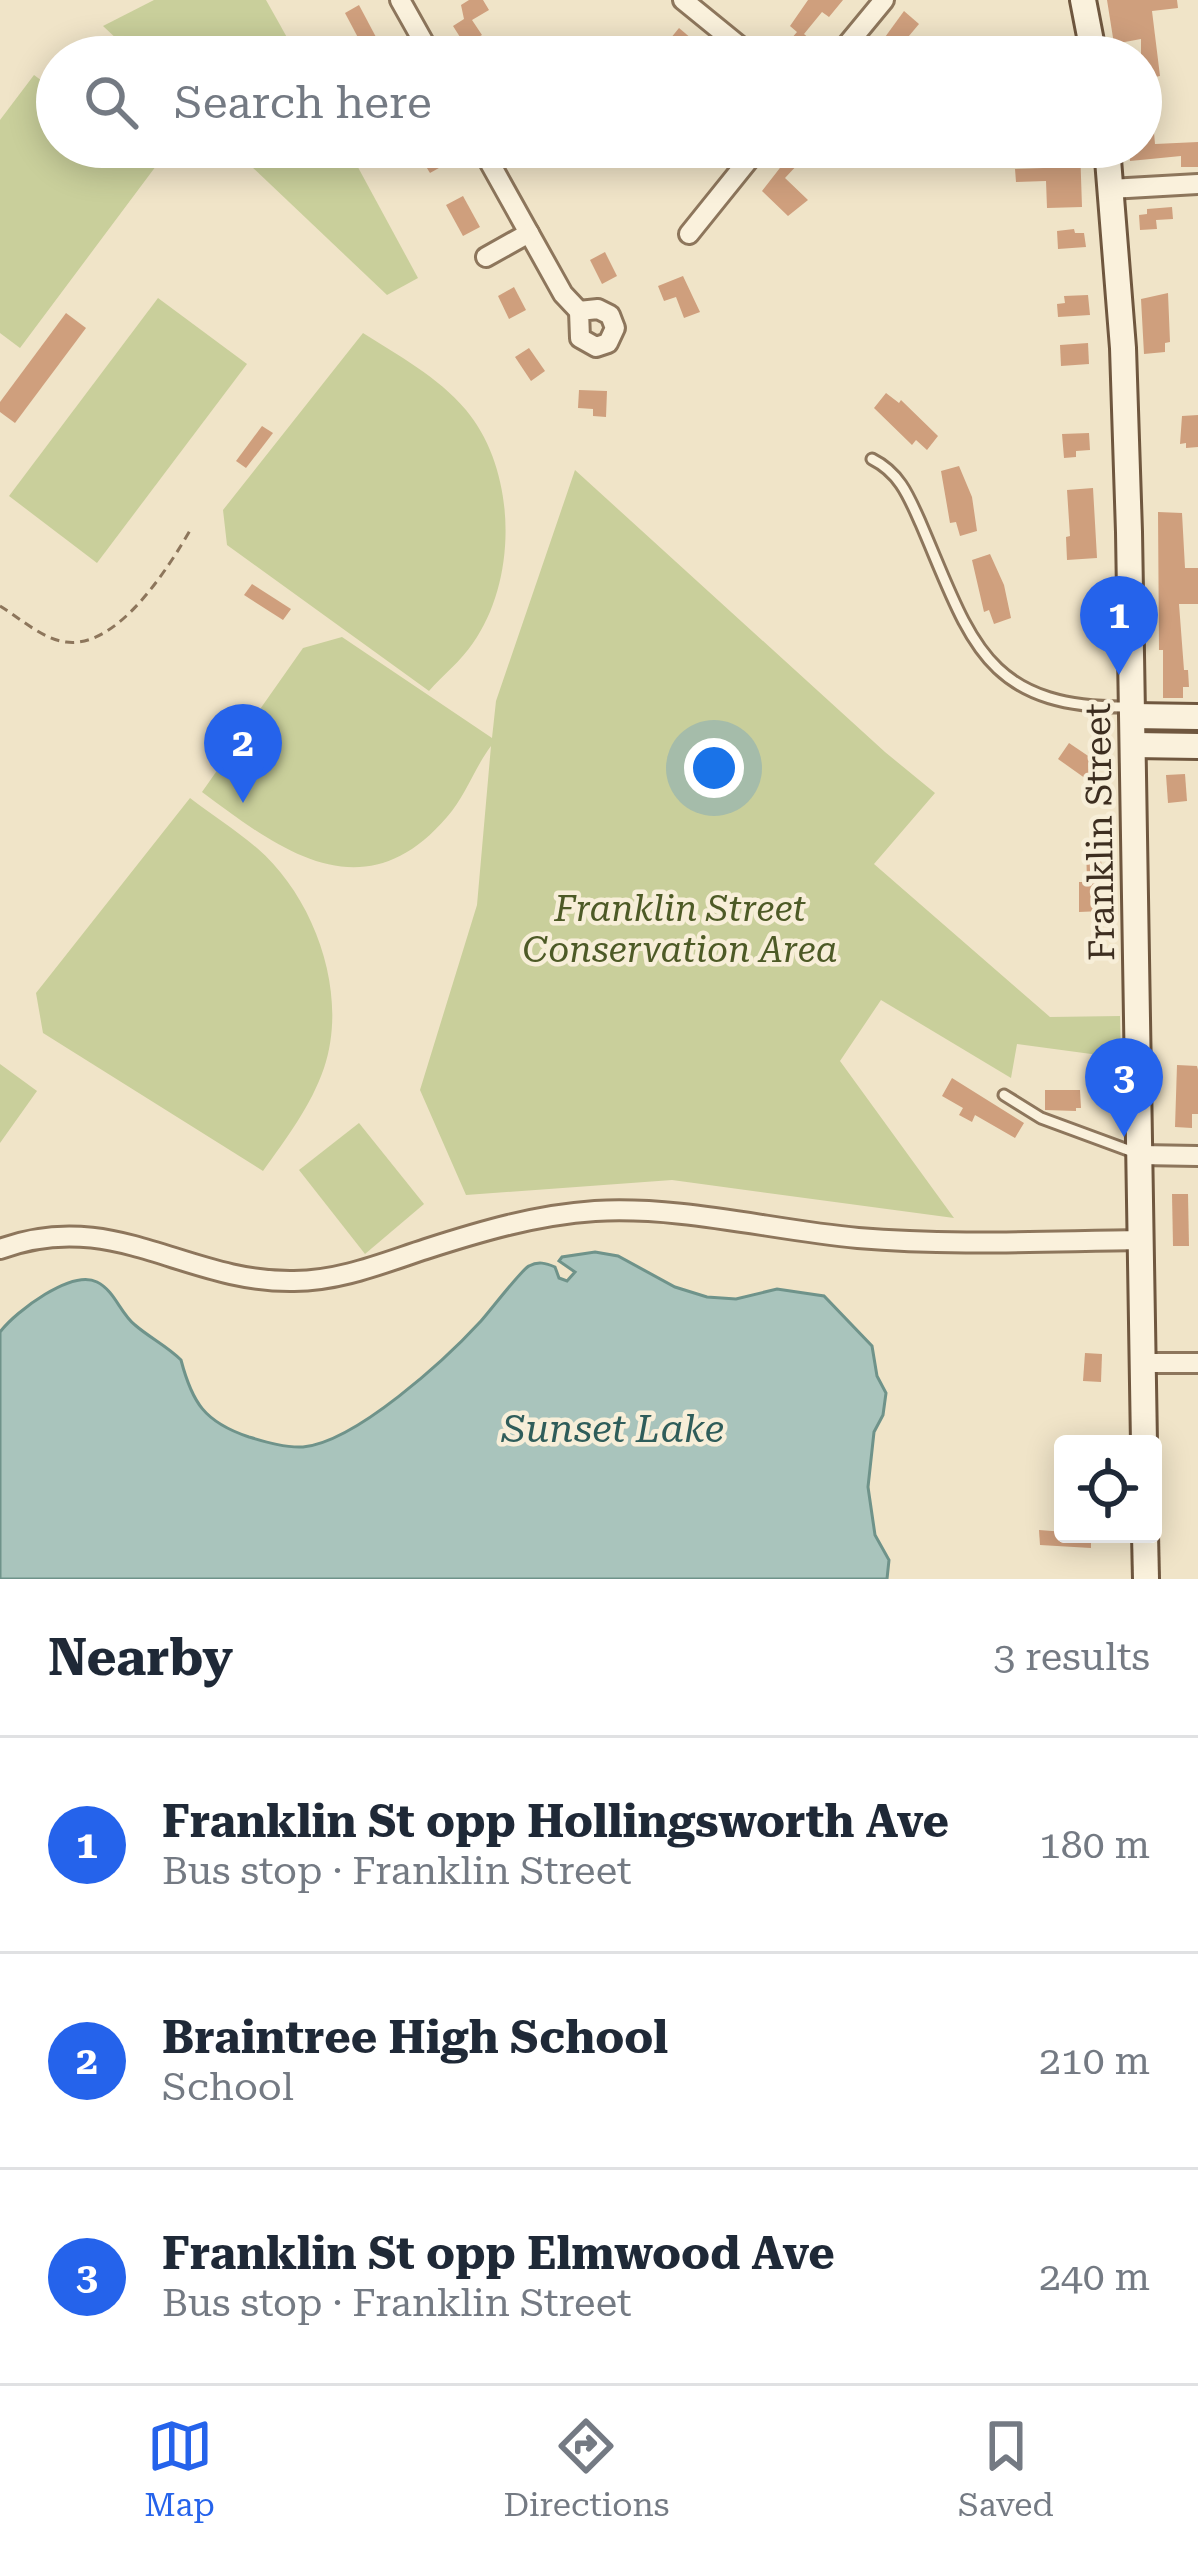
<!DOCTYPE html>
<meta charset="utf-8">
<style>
:root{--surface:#fff;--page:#f2f2f3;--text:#1f2937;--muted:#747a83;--line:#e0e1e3;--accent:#2563eb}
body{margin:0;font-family:"Roboto Serif",serif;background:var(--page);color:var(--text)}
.controls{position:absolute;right:36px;bottom:36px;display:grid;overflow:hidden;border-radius:12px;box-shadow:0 6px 30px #0003}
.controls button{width:108px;height:108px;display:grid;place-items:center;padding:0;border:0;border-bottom:3px solid var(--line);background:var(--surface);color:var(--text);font:60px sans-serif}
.you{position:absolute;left:714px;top:768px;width:42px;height:42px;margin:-30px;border:9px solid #fff;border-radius:50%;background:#1a73e8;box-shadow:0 0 0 18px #1a73e833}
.badge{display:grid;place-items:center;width:78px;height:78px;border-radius:50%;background:var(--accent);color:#fff;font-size:39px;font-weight:700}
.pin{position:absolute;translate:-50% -99px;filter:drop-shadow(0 3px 6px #0008)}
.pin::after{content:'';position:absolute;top:63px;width:42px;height:36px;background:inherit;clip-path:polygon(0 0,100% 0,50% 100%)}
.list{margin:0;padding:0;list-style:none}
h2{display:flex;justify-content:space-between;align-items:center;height:156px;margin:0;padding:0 48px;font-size:51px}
h2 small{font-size:39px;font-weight:400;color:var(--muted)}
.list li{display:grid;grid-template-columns:78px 1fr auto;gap:36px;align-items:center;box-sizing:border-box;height:216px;padding:0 48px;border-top:3px solid var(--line)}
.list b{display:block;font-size:45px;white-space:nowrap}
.list p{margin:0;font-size:39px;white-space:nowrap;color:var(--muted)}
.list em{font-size:39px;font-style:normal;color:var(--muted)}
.icon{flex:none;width:66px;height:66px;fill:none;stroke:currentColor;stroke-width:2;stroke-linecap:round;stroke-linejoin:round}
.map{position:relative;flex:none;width:1198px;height:1579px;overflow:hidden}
.search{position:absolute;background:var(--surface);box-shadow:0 6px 30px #0003;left:36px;right:36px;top:36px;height:132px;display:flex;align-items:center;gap:30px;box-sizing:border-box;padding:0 42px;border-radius:66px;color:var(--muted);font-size:45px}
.sheet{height:804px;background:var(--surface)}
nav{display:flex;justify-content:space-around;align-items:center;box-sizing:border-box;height:168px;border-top:3px solid var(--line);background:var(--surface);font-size:33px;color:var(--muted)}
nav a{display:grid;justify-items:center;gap:6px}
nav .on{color:var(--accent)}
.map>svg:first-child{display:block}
</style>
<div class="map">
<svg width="1198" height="1579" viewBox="0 0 1198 1579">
<rect width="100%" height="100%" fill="#f0e4c8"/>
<g fill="#c9cf9b">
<path d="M154,0h112l32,57h-162l-33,-31z"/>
<path d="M34,75l23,17v55h73l26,19 -136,182 -20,-15v-213z"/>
<path d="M231,147h116l71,131 -31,17z"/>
<path d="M158,298l89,66 -150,199 -88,-67z"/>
<path d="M363,333c36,23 74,43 103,77 51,61 52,169 7,233 -12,18 -30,32 -44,48l-202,-146 -4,-35z"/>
<path d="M575,470l310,282 50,41 -61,71 176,153 70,-1 1,42 -104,-14 -6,34 -130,-78 -41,61 114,157 -282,-38 -206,15 -46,-105 57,-185 14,-159c-16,21 -26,51 -44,71 -83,97 -166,34 -245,-25l101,-144 39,-11 150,101 4,-37z"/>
<path d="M190,798c22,17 46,32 67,50 58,50 92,146 67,220 -13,38 -38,71 -61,103l-220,-138 -7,-40z"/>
<path d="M0,1064l37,27 -37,52z"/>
<path d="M359,1123l65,81 -59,50 -66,-84z"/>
</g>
<path fill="#a9c4bc" stroke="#6f938a" stroke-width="3" d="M595,1252l23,4 57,31 32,10 29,2 41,-10 47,7 48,50 5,30 9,17 -3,22 -9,17 -6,55 7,48 14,25 -2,19h-887v-247c16,-21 72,-63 97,-50 18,9 23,31 38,43 15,13 32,21 46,35 11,42 23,62 68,77 17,5 37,11 54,10 53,-5 143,-88 178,-126 9,-10 41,-52 48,-55 9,-5 17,-3 26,1l4,11 8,3 8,-9 -16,-11 3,-4z"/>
<g fill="#cf9f7d">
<path d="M469,0h14l6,10 -17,10 10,15 -17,10 -12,-19 11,-7 -3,-14z"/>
<path d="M808,0h35l-14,17 -7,-5 -18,22 13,11 -10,12h-11l-12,-10 13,-15 -7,-6z"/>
<path d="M1107,0h70l1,8 -26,3 8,65 -19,4v-41l-27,5z"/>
<path d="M359,5l18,34 -14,8 -18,-34z"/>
<path d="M904,11l15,13 -26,31 -13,-11z"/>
<path d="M679,28l26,22 -6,7h-18l-15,-13z"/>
<path d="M1152,109l3,35 43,-2v25h-17v-11l-51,5 -1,-14h12v-37z"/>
<path d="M414,147h22l10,17 -16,9z"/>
<path d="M782,147h32l-29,31 23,22 -20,16 -26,-25 28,-36z"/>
<path d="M1080,147l2,60 -35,1 -1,-27 -30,1 -1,-13 29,-1 -1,-8 7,-1 -1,-9z"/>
<path d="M463,196l17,31 -17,9 -17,-31z"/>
<path d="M1172,207l1,12 -17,1 1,9 -17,1 -1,-15 8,-1v-5z"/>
<path d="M1074,229l1,4h9l2,14 -28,2 -1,-18z"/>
<path d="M605,252l12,24 -15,8 -12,-24z"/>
<path d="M683,276l17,36 -16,6 -8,-21 -12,4 -6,-15z"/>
<path d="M514,287l12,23 -17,9 -11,-23z"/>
<path d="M1168,293l2,49 -5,1v9l-21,2 -3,-55z"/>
<path d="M1088,295l2,20 -32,2 -1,-13 8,-1 -1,-7z"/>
<path d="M66,313l20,15 -71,95 -15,-11v-10z"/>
<path d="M1088,343l1,21 -28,2 -1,-21z"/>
<path d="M529,348l16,23 -14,10 -16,-24z"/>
<path d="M579,390l28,1 -1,26 -13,-1v-7l-15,-1z"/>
<path d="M886,393l13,10 2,-3 37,36 -11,14 -11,-10 -4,5 -38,-37z"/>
<path d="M1198,415v32l-12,1v-5l-6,1 2,-28z"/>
<path d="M262,426l11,7 -27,35 -10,-7z"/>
<path d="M1089,433l1,17 -14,1v6l-12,1 -2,-24z"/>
<path d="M959,466l13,31 5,34 -17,5 -4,-14 -6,1 -9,-52z"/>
<path d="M1093,488l4,70 -30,2 -1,-23 4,-1 -3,-46z"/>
<path d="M1158,512l24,1 3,55h13v36h-19l5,66h4l1,17h-6v11h-20v-48h-4z"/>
<path d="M990,554l14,31 7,33 -17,6 -5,-14 -5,2 -12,-52z"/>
<path d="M252,584l39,25 -8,11 -39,-25z"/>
<path d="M1069,743l31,21 -11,17 -31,-22z"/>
<path d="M1185,774l2,27 -19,2 -2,-28z"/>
<path d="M1101,843l1,68 -23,1v-30h8l-1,-38z"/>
<path d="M1177,1065l20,1 1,4v44h-6v14l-17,-1z"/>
<path d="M952,1078l72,45 -9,15 -40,-23 -3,7 -13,-7 4,-7 -21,-12z"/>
<path d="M1045,1090h35l1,18h-5v3l-31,-1z"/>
<path d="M1172,1194h16l1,52h-16z"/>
<path d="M1085,1353l17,1 -1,28 -18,-1z"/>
<path d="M1039,1530l52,4v14l-51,-3z"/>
</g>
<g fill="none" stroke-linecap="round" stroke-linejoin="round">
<defs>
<g id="lane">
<path d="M872,459c28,14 37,38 49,65 50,116 63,185 208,183"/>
<path d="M1004,1095l37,23 95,35"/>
</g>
<g id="street">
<path d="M400,0l32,57"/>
<path d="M683,0l70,57"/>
<path d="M837,57l47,-57"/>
<path d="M481,147l82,147 16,17"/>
<path d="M1110,189l88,-5"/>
<path d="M689,234l70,-87"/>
<path d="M486,257l43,-24"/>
<path d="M598,309l12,6 5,13 -7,15 -12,4 -16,-9 -1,-27z"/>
<path d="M1140,1155l58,1"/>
<path d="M0,1249c113,-42 185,34 294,32 46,0 89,-18 132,-32 56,-18 110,-34 169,-38 88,-5 176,19 263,27 94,8 189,3 283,2"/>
<path d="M1143,1363h55"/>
</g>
<g id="secondary">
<path d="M1083,0l11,57"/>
<path d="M1107,147l16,201 6,184 15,912"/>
<path d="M1133,716l65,1"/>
<path d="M1134,745l64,1"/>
<path d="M1145,1534l1,45"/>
</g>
</defs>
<use href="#lane" stroke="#8d765c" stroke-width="15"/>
<use href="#street" stroke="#8d765c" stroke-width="24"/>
<use href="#secondary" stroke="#6f573f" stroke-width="30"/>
<path stroke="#8d765c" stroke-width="3" stroke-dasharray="9 6" stroke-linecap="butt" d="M0,606c20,12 42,33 66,36 52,7 103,-75 126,-115"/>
<use href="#lane" stroke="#faf1dc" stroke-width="9"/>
<use href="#street" stroke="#faf1dc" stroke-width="18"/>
<use href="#secondary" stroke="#faf1dc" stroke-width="24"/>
</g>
<g text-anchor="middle" stroke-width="9" stroke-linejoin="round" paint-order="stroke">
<g font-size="36" fill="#3d2e20" stroke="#f7eed8">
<text transform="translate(1099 832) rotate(-91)" y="13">Franklin Street</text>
</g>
<g font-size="36" font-style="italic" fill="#4d5a26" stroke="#f7eed8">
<text x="680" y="921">Franklin Street<tspan x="680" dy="41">Conservation Area</tspan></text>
</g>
<g font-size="39" font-style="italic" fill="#2f5d5a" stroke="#f7eed8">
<text x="613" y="1442">Sunset Lake</text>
</g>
</g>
</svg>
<div class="controls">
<button><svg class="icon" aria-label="locate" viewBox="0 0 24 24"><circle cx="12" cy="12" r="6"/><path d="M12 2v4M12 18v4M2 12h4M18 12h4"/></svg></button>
</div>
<div class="you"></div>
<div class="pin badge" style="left:1119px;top:675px">1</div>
<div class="pin badge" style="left:243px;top:803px">2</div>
<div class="pin badge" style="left:1124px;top:1137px">3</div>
<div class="search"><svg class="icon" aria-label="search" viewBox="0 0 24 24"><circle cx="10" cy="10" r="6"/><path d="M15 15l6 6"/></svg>Search here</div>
</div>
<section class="sheet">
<h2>Nearby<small>3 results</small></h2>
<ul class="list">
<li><span class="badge">1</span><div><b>Franklin St opp Hollingsworth Ave</b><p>Bus stop · Franklin Street</p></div><em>180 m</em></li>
<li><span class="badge">2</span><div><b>Braintree High School</b><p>School</p></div><em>210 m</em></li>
<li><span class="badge">3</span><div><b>Franklin St opp Elmwood Ave</b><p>Bus stop · Franklin Street</p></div><em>240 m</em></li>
</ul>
</section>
<nav>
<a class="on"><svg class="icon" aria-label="map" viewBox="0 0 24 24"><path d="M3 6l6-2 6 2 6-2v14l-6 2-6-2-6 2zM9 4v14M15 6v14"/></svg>Map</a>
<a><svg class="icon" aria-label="directions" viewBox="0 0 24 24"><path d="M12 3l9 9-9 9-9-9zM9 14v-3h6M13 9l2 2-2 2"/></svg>Directions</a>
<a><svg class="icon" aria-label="saved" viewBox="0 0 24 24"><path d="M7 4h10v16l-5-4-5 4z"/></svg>Saved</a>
</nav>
